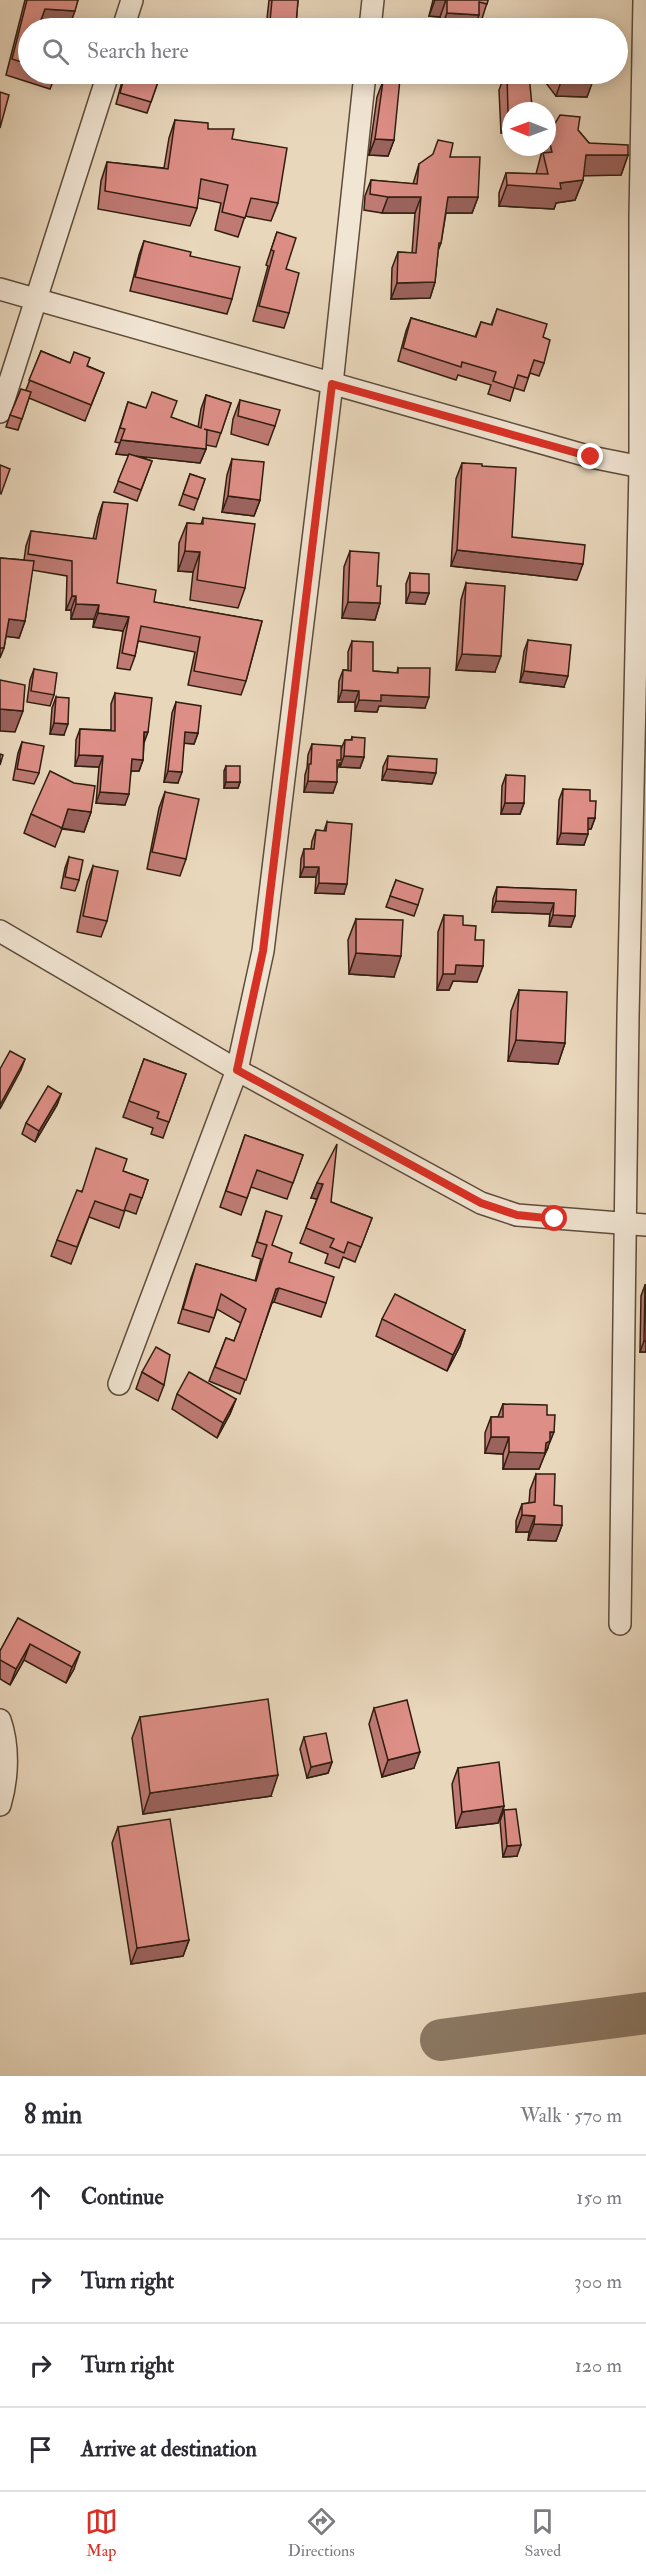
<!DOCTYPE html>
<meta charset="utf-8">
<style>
:root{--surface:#fff;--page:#f7f7f7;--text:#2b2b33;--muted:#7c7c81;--line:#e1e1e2;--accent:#d93025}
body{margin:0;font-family:"IM FELL Double Pica",serif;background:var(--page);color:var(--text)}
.compass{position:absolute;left:502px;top:102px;width:54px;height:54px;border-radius:50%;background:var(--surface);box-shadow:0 3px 15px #0003;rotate:271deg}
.stop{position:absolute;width:18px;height:18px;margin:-14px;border:4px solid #d93025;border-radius:50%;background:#fff}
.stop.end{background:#d93025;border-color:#fff;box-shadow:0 2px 6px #0008}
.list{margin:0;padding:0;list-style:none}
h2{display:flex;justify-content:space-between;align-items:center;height:78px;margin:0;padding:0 24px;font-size:26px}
h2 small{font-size:20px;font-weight:400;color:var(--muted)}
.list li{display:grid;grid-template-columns:39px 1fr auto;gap:18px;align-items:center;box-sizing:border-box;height:84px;padding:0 24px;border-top:2px solid var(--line)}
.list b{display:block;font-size:22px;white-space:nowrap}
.list em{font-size:20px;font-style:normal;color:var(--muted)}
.icon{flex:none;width:33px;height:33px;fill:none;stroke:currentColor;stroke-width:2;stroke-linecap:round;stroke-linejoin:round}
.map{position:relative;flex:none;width:646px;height:2076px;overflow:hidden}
.search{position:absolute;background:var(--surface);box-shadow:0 3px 15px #0003;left:18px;right:18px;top:18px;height:66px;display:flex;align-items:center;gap:15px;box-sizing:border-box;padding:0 21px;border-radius:33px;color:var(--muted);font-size:22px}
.sheet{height:414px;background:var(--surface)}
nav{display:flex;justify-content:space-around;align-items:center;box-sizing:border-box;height:84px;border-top:2px solid var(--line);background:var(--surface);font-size:16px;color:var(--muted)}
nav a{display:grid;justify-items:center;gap:3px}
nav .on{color:var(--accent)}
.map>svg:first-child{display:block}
</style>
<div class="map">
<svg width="646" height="2076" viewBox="0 0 646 2076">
<rect width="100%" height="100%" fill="#e9d7bc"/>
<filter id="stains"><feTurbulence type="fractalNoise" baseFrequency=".00333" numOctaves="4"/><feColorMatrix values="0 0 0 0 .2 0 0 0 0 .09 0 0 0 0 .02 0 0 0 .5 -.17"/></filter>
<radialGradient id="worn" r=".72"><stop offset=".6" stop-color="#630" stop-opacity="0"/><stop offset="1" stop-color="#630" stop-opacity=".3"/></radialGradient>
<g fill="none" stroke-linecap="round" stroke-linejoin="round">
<path stroke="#8c7a66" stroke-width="42" d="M441,2040l205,-27"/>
<defs>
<g id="minor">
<path d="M123,28l9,-28"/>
<path d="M370,28l3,-28"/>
<path d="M0,289l591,168 55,11"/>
<path d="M0,412l108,-338"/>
<path d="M0,931l237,139 244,133 36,12 129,10"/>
<path d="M119,1384l118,-314 26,-119 69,-567 33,-310"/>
<path d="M620,1624l8,-607 12,-549v-252l4,-216"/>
<path d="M0,1720c9,26 8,58 0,85"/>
</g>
</defs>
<use href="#minor" stroke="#5e4c3b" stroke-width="24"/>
<use href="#minor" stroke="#f1e5d3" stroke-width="21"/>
</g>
<g fill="#be7a73" stroke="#301d10" stroke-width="1.5">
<path d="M25,0h53l-9,27 -30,-2 -11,3v46h28l-6,15 -44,-14z"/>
<path d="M269,0h29l-2,24 -2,4h-28z"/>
<path d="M433,0h55l-8,25 -5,-1 -1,4h-35l1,-11 -11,-1z"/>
<path d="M124,74h30l6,2 -13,37 -31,-9z"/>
<path d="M505,74h24l-28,59 -2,-43z"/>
<path d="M539,74h63l-8,2 -7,21 -31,-1z"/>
<path d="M383,81l11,59 -6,16 -19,-1 8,-58z"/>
<path d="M175,120l33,9 24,10 46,64 -7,18 -26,-5 -7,21 -23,-7 6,-27 -23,-5 -1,10 -7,18 -92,-17 3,-28 6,-19 57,6 5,-30z"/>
<path d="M578,130l11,13 39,12 -7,20h-38v5l-8,20 -19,3 -2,6 -55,-3v-13l7,-20 30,1 7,-27h4l1,-12z"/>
<path d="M450,157l28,40 -6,16h-26l-5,30 -3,8 -3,31 -5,16 -39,1 1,-31 6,-16 14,1 3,-40h-33l-18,-3 1,-14 6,-16 42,4 6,-20z"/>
<path d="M277,232l12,81 -5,15 -31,-7 15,-55 -2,-1z"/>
<path d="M144,241l46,15 42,43 -5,15 -97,-23 9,-36z"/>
<path d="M497,309l46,28 1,26 -5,13 -9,-3 -6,18 -10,-3 -4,13 -22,-7 3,-9 -33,-10 -2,5 -58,-19 8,-30 5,-13 64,19 6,-15 10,3z"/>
<path d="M41,351l29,12 18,3 16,7 -19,48 -56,-23 -11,32 -12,-3 4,-12 16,-25z"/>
<path d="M206,395l25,8 -15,44 -10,-2v4l-6,14 -63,-7 15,5 -15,40 -23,-9 15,-37 -13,-1 4,-11 -5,-1 13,-40 70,25 3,-18z"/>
<path d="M240,400l35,26 -7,19 -37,-11 2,-15z"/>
<path d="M232,459l28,41 -6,16 -32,-4 5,-37z"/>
<path d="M462,463l20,3 30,71 65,43 -126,-14 5,-87z"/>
<path d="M190,474l15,5 -11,31 -15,-5z"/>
<path d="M103,502l14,81 37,19 108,19 -16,60 -5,14 -53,-10 7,-33 -57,-11 -3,15 -5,14 -13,-2 6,-37 -30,-4 1,-8h-23v-9h-5l1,-34 -35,-6 -7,51 -6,17 -13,-2 -2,12 -4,10v-100l24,2 2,-14 5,-15 62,8 5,-22z"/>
<path d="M203,518l42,70 -7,20 -48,-8 3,-28 -15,-1 1,-28 8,-20 14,1z"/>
<path d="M350,551l30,52 -5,17 -33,-2 2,-51z"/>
<path d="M410,573l19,20 -4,11 -19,-1v-19z"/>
<path d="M466,583l29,89 -39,-2 5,-70z"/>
<path d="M528,640l36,47 -44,-5 4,-31z"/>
<path d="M352,641l21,30 24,2 1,-5 27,40 -46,-2 -2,6 -22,-1v-9h-17l1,-21 4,-11h5v-18z"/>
<path d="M34,669l20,26 -4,11 -23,-4 3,-22z"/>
<path d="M115,693l29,50 -1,17 -4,11h-8l-6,34 -29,-2 3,-36 -24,-1 1,-26 4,-11 31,1v-26z"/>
<path d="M56,697l8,38 -14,-1 2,-26z"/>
<path d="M176,702l22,31 -4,11 -10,-1 -6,40 -14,-1 8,-69z"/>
<path d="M352,737l12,20 -4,11 -20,-1v-5l-3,8 -4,23 -29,-1 1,-17 2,-7 1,-13 4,-11 29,5 4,-9h6z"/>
<path d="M22,742l17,31 -5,11 -21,-4 5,-27z"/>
<path d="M388,756l44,28 -50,-4 1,-13z"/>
<path d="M226,766l14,16 -2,6h-14v-17z"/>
<path d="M506,775l18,28 -4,11h-19l1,-28z"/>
<path d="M563,789l27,12 5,17 -4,11h-3l-4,16 -27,-1 2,-44z"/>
<path d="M165,792l21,67 -6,17 -33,-7 12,-61z"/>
<path d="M91,812l-7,20 -22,-3 -7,18 -31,-14 7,-19z"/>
<path d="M327,822l17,72 -29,-1 1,-16h-16l1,-18 3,-10h7l1,-8 4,-11 8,1z"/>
<path d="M69,857l10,23 -4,11 -14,-3 4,-20z"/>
<path d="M93,866l14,55 -6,16 -24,-5 10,-50z"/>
<path d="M396,880l22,25 -4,11 -28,-9z"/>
<path d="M497,887l79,3 -5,37 -22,-1 1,-12 -58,-2 1,-13z"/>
<path d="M444,915l19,10 12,15 2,42 -24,-1 -4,9h-12l1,-58z"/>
<path d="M356,919l38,58 -45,-3 -1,-34z"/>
<path d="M519,990l46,53 -7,21 -50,-3 3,-50z"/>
<path d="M144,1059l42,15 -23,64 -12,-4 2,-6 -30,-11z"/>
<path d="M61,1094l-4,11 -22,37 -13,-8 4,-11z"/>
<path d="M245,1135l58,20 -16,44 -36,-12 -10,28 -21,-8z"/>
<path d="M123,1171l25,9 -12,34 -11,-4 -6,18 -30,-11 -18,47 -20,-8 6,-16 24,-49z"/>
<path d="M317,1183l14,19 41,16 -17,44 -12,-5 -4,11 -14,-5 3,-9 -28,-11 17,-44 -6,-1z"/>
<path d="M266,1211l6,34 17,17 37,41 -5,14 -47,-15 -2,1 -32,91 -31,-13 17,-43 8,3 7,-18 -24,-14 -8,23 -31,-9 13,-45 5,-14 59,17 6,-22 -9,-3z"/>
<path d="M645,1285h1v67h-6l1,-56z"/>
<path d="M382,1319l83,11 -5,16 -13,25 -71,-35z"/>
<path d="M142,1372l22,13 -6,16 -22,-12z"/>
<path d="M177,1394l59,5 -6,15 -13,24 -45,-29z"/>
<path d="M503,1404l44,11 1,33 -5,10 -4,11h-36v-15l-18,-1v-20l6,-16h7z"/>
<path d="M536,1474l18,31 8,20 -6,16 -28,-1 1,-8h-13v-11l6,-17 7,-1 1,-13z"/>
<path d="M18,1618l56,51 -8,14 -42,-23 -14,25 -10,-6v-28z"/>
<path d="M374,1708l40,60 -32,9 -13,-53z"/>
<path d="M140,1717l131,79 -128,18 -11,-76z"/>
<path d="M304,1737l28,25 -4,11 -21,5 -7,-29z"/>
<path d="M458,1768l46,38 -6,17 -42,5 -4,-44z"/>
<path d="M504,1810l13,46 -14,1 -3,-36z"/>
<path d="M118,1827l71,113 -6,16 -52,8 -19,-121z"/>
</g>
<g fill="#9b635e" stroke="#301d10" stroke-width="1.5">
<path d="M435,0h11l-6,17 -11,-1z"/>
<path d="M45,9l30,2 -6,16 -30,-2z"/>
<path d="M447,13l32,2 -5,13h-33z"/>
<path d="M270,21l26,3 -2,4h-27z"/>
<path d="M563,76l31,2 -7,19 -31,-1z"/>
<path d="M508,112h3v22l-10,-1z"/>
<path d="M375,139l19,1 -6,16 -19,-1z"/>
<path d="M586,155h42l-7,20 -42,1z"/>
<path d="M583,180l-8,20 -19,3 -2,6 -55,-3 8,-21 53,-2z"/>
<path d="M388,197h33l-6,16h-33z"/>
<path d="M448,197h30l-6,16h-29z"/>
<path d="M435,282l-5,16 -39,1 6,-16z"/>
<path d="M121,440l85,9 -6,14 -84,-9z"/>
<path d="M228,496l32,4 -6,16 -32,-4z"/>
<path d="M457,550l126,14 -6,16 -126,-14z"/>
<path d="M185,551l15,1 -7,20 -15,-1z"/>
<path d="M410,592l19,1 -4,11 -19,-1z"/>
<path d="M72,596h4l-5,14h-5z"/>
<path d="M348,602l32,1 -5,17 -33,-2z"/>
<path d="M76,604l23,1 -5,14h-23z"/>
<path d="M98,613l31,4 -6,14 -30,-4z"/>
<path d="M9,619l16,2 -6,17 -16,-2z"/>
<path d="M462,654l39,2 -6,16 -39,-2z"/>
<path d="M524,671l44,5 -4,11 -44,-5z"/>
<path d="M342,690l17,1 -4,11h-17z"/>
<path d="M381,695l48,2 -4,11 -46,-2 -2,6 -22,-1 4,-11z"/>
<path d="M0,709l23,2 -8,21 -15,-1z"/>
<path d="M54,723l14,1 -4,11 -14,-1z"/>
<path d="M144,732h4l-4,11z"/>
<path d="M185,732l13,1 -4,11 -13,-1z"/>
<path d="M79,755l24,1 -4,11 -24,-1z"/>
<path d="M344,756l20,1 -4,11 -20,-1z"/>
<path d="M132,759l11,1 -4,11h-11z"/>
<path d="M387,769l49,4 -4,11 -50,-4z"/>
<path d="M168,771l14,1 -4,11 -14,-1z"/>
<path d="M308,781l29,1 -4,11 -29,-1z"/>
<path d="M226,782h14l-2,6h-14z"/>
<path d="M100,792l29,2 -4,11 -29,-2z"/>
<path d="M505,803h19l-4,11h-19z"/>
<path d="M68,809l23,3 -7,20 -23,-4z"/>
<path d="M588,818h7l-4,11h-7z"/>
<path d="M561,833l27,1 -4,11 -27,-1z"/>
<path d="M304,867h15l-3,10h-16z"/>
<path d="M319,883l28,1 -3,10 -29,-1z"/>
<path d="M496,901l58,2 -4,11 -58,-2z"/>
<path d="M553,915l22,1 -4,11 -22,-1z"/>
<path d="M356,953l45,3 -7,21 -45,-3z"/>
<path d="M456,965l27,1 -6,16 -24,-1 -4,9h-12l6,-16z"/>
<path d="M516,1040l49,3 -7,21 -50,-3z"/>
<path d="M25,1059l-4,11 -21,39v-4z"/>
<path d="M61,1094l-4,11 -22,37 4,-11z"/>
<path d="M317,1183l6,1 -6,15 -6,-1z"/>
<path d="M279,1288l-5,14 -3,1 5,-14z"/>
<path d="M465,1330l-5,16 -13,25 6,-16z"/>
<path d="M644,1341h2v11h-6z"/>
<path d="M236,1399l-6,15 -13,24 6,-15z"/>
<path d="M550,1432h4l-15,37h-36l6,-17z"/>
<path d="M491,1437h18l-6,17 -18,-1z"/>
<path d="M522,1515l13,1 -6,16h-13z"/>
<path d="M534,1524l28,1 -6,16 -28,-1z"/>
<path d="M30,1644l-6,16 -14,25 6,-16z"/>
<path d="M80,1652l-6,17 -8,14 6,-16z"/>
<path d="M420,1752l-6,16 -32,9 6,-17z"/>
<path d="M332,1762l-4,11 -21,5 4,-11z"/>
<path d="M278,1775l-7,21 -128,18 7,-21z"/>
<path d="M504,1806l-6,17 -42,5 6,-16z"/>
<path d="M521,1845l-4,11 -14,1 4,-11z"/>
<path d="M189,1940l-6,16 -52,8 6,-16z"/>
</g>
<g fill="#dd8e86" stroke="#301d10" stroke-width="1.5">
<path d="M27,0h51l-3,11 -30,-2 -7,19h-10v36l-16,-5z"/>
<path d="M272,0h26l-2,24 -26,-3z"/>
<path d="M447,0h41l-1,4 -8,-2v13l-32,-2z"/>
<path d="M125,74h29l6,2 -9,26 -31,-9z"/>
<path d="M507,74h22l3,32 -3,5h-18v1h-3z"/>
<path d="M561,74h33v4l-31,-2z"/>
<path d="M400,79l-6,61 -19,-1 8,-58z"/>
<path d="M0,92l9,3 -9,33z"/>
<path d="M560,115l20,2 -2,13 11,13 39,2v10h-42l-3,25 -23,3 1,6 -54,-4 -1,-12 42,1 -5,-21 9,-1 -4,-17z"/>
<path d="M175,120l33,3v6h26l-2,10 55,9 -9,55 -27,-5 -6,20 -23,-6 6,-27 -27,-6 -4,29 -92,-17 2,-29 61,7z"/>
<path d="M438,140l15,3 -3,14h30l-2,40h-30l-7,46h-2l-4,39 -38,1 1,-31 18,1 5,-56h-33l-18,-3 1,-14 46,4 2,-20 14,-10z"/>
<path d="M277,232l19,6 -10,31 13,4 -10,40 -30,-7 15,-55 -3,-1z"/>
<path d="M144,241l47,11 -1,4 50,11 -8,32 -97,-22z"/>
<path d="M497,309l50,15 -4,13 7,3 -6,23 -10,-3 -6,18 -10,-3 -4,13 -21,-7 3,-9 -34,-10 -1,5 -58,-19 8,-30 65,19 5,-15 11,3z"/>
<path d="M41,351l29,12 4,-11 16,6 -3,8 17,7 -13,32 -62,-25z"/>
<path d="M21,389l10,3 -9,27 -12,-4z"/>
<path d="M152,392l25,9 -6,16 30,11 5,-33 25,8 -10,30 -17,-4 3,1 -1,19 -85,-9 4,-11 -5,-1 8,-26 18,6z"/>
<path d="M240,400l40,10 -5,16 -37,-10z"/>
<path d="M129,454l23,7 -11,29 -23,-9z"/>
<path d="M232,459l32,3 -4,38 -32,-4z"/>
<path d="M462,463l20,1v2l34,2 -4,69 73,8 -2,19 -126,-14z"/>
<path d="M0,465l10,4 -9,25 -1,-1z"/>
<path d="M190,474l15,5 -7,20 -15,-5z"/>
<path d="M103,502l25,2 -11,79 39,7 -2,12 108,19 -16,60 -52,-10 6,-34 -59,-11 -6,30 -13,-3 7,-36 -31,-4 1,-8 -23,-1v-8h-4v-35l-44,-7 3,-23 65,8z"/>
<path d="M203,518l52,6 -10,64 -48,-8 3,-28 -15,-1 2,-28 16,1z"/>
<path d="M350,551l29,2 -2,33h4l-1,17 -32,-1z"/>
<path d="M0,558l34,3 -9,60 -16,-2 -5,29h-4z"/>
<path d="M410,573l19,1v19l-19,-1z"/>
<path d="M466,583l39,3 -4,70 -39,-2z"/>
<path d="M528,640l43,5 -3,31 -44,-5z"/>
<path d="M352,641l21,1v29l25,2v-5h32l-1,29 -48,-2v6l-22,-1v-9l-17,-1 1,-20 8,1z"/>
<path d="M34,669l23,4 -3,22 -23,-4z"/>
<path d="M0,680l25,5 -2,26 -23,-2z"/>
<path d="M115,693l37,5 -4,34h-4l-1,28 -11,-1 -3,35 -29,-2 3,-36 -24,-1 1,-26 35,2z"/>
<path d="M56,697l13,1 -1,26 -14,-1z"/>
<path d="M176,702l25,4 -3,27 -13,-1 -3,40 -14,-1z"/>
<path d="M352,737l13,1 -1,19 -20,-1 1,-16h7z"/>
<path d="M22,742l22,4 -5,27 -22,-4z"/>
<path d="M312,744l29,2v14h-4v22l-29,-1 1,-17h2z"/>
<path d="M0,754l3,1 -3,10z"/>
<path d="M388,756l49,3 -1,14 -49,-4z"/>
<rect x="226" y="766" width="14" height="16"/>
<path d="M50,771l24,12 21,3 -4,26 -23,-3 -6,19 -31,-14z"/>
<path d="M506,775l19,1 -1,27h-19z"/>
<path d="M563,789l27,1v11h6l-1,17h-7v16l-27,-1z"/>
<path d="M165,792l34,7 -13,60 -34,-7z"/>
<path d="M327,822l25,2 -5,60 -28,-1v-16h-15v-18h10l2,-19 10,1z"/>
<path d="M69,857l14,3 -4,20 -14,-3z"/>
<path d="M93,866l25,5 -11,50 -24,-5z"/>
<path d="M396,880l27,9 -5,16 -28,-9z"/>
<path d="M497,887l79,3 -1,26 -22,-1 1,-12 -58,-2z"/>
<path d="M444,915l19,1v9l13,1 -1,14h9l-1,26 -27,-1 -1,9h-12z"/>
<path d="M356,919l47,1 -2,36 -45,-3z"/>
<path d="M519,990l48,2 -2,51 -49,-3z"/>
<path d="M10,1051l15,8 -25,46v-36z"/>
<path d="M144,1059l42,15 -17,48 -12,-4 2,-6 -30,-11z"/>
<path d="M48,1086l13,8 -22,37 -13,-8z"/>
<path d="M245,1135l58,20 -10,28 -36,-13 -10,28 -21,-7z"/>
<path d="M337,1144l-6,58 41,16 -11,29 -13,-5 -4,11 -14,-6 4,-8 -28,-11 17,-44 -6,-1z"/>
<path d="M96,1148l31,11 -4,12 25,9 -6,18 -12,-4 -6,17 -29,-10 -18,46 -20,-7 20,-50 5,2z"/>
<path d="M266,1211l16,5 -10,29 20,8 -3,9 45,15 -8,26 -47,-15 -3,1 -30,91 -31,-13 11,-29 8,3 12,-32 -25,-15 -7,24 -31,-9 13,-45 60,17 11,-36 -10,-3z"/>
<path d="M645,1285h1v56h-2z"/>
<path d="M395,1294l70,36 -12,25 -71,-36z"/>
<path d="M156,1347l14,8 -6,30 -22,-13z"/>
<path d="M189,1372l47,27 -13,24 -46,-29z"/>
<path d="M503,1404l44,1v10h8l-1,17h-4v9l-4,2 -1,10 -36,-1v-15h-18v-20h12z"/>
<path d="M536,1474h19l-1,31 8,1v19l-28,-1 1,-8 -13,-1v-11l13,-2z"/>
<path d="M18,1618l62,34 -8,15 -42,-23 -14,25 -16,-9v-9z"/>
<path d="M268,1699l10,76 -128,18 -10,-76z"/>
<path d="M407,1700l13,52 -32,8 -14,-52z"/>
<path d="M326,1733l6,29 -21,5 -7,-30z"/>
<path d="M499,1762l5,44 -42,6 -4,-44z"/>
<path d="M516,1809l5,36 -14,1 -3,-36z"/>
<path d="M170,1819l19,121 -52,8 -19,-121z"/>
</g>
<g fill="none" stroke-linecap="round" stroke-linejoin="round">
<path stroke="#d93025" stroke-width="8" d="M555,1219l-38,-4 -36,-12 -244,-133 26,-119 69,-567 259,73"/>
</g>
<rect width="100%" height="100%" filter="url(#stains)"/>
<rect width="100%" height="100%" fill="url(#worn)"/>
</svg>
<svg class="compass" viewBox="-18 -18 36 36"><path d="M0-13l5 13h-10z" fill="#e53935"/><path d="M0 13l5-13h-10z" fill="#7c7c81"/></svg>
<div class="stop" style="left:555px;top:1219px"></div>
<div class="stop end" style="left:591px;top:457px"></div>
<div class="search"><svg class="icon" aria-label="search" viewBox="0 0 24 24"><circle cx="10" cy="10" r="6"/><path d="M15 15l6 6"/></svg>Search here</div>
</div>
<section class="sheet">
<h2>8 min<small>Walk · 570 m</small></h2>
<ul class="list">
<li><svg class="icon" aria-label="ahead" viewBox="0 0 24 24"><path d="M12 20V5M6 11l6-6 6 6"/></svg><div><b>Continue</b></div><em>150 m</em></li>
<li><svg class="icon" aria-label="right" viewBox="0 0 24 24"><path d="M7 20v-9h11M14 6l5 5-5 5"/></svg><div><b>Turn right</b></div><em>300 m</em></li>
<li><svg class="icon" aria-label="right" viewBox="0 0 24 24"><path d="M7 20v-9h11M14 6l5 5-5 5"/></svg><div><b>Turn right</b></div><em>120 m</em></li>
<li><svg class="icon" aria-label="arrive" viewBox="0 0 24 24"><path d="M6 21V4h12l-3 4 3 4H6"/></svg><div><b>Arrive at destination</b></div></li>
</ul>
</section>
<nav>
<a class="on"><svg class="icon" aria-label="map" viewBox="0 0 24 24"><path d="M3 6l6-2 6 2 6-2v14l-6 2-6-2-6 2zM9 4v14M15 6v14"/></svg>Map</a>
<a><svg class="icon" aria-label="directions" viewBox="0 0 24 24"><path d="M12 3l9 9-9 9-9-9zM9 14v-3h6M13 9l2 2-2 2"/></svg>Directions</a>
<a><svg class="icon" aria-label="saved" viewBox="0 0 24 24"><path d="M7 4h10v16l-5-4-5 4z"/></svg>Saved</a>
</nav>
